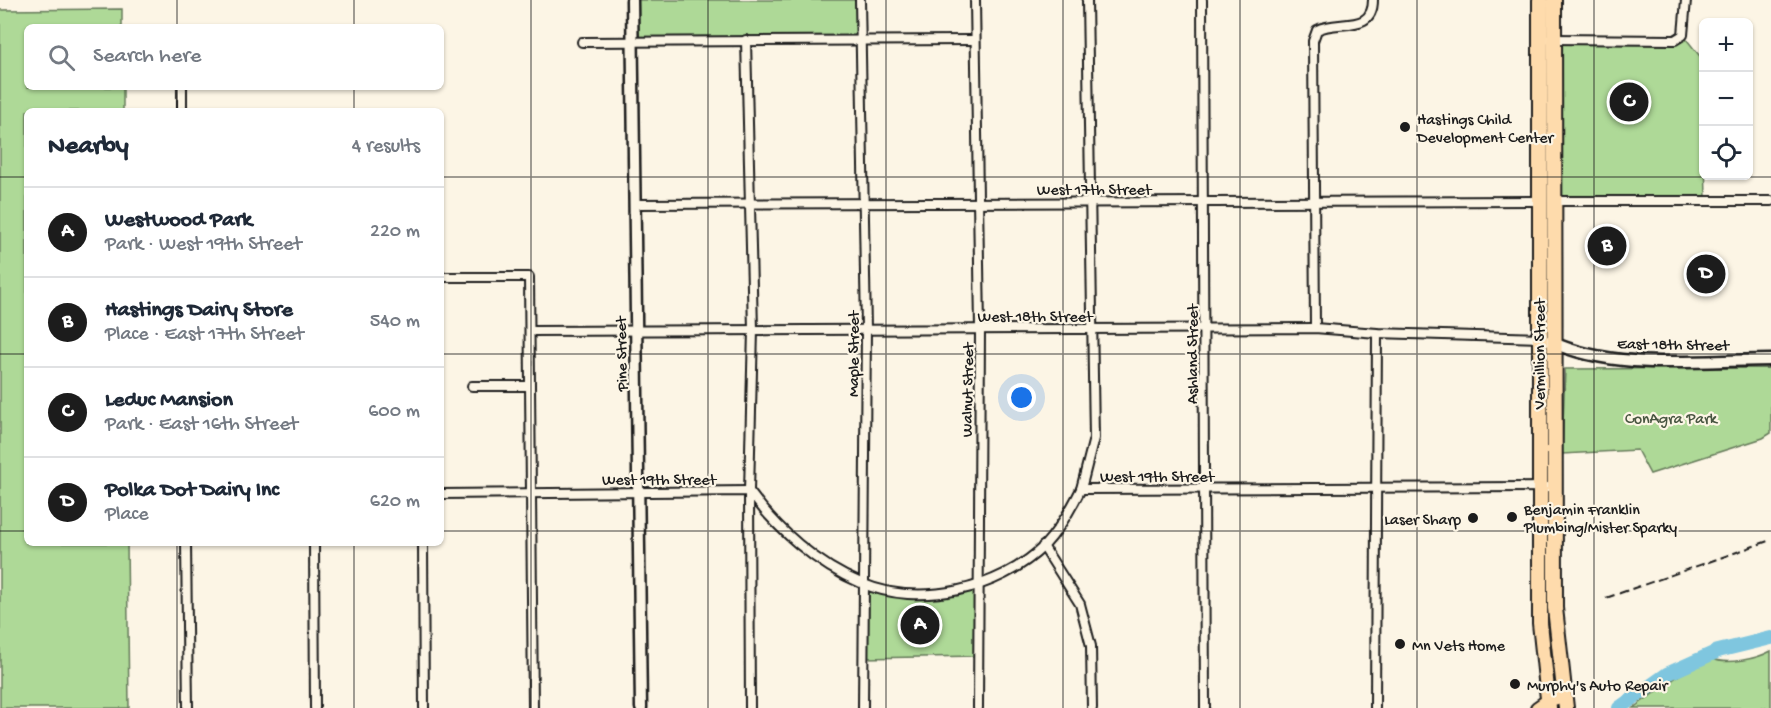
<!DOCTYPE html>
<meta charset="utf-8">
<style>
:root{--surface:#fff;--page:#f2f2f3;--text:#1f2937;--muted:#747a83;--line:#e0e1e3;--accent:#1c1c1c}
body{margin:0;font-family:"Gochi Hand",sans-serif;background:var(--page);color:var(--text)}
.controls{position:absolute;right:18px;top:18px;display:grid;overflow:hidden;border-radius:9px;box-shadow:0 2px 4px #0004}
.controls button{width:54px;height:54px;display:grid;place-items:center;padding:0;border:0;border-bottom:2px solid var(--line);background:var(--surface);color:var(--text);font:30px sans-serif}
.you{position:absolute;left:1022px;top:398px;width:21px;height:21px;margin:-15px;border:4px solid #fff;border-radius:50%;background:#1a73e8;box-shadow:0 0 0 9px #1a73e833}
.badge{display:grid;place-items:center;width:39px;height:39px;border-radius:50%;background:var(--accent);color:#fff;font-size:20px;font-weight:700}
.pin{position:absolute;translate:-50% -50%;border:3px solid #fff;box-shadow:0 2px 6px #0006}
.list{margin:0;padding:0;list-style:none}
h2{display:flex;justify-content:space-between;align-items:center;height:78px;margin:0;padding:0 24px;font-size:26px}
h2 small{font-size:20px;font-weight:400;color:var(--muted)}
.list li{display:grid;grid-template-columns:39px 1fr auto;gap:18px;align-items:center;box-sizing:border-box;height:90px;padding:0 24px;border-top:2px solid var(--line)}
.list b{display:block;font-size:22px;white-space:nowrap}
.list p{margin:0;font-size:20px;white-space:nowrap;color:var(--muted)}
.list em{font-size:20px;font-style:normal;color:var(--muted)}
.icon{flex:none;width:33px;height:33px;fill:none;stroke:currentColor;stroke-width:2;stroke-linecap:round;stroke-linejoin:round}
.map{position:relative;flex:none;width:1771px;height:708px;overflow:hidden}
.search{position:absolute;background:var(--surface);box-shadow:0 2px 4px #0004;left:24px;top:24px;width:420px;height:66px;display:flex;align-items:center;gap:15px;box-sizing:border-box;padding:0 21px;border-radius:9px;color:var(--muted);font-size:22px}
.panel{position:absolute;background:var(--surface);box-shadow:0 2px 4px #0004;left:24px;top:108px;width:420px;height:438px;border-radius:9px}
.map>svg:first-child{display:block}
</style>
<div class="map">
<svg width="1771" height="708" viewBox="0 0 1771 708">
<rect width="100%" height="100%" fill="#fcf5e5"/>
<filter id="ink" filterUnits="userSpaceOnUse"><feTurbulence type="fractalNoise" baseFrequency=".0167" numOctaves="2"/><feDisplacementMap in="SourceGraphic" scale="12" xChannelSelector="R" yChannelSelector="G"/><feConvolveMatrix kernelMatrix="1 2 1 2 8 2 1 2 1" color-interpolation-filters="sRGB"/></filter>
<g filter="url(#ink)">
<g fill="#aed997" stroke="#657a5a" stroke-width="1.5">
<path d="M632,0h228v40l-228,2z"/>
<path d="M122,9v18h-95v60h96v24h-96v432h100l2,165h-129v-698z"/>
<path d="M1683,35l20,25 3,140 -152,1v-162l121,1z"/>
<path d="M1771,368v65l-8,5 -113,36 -13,-24 -75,4 3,-85z"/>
<path d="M862,584l57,10 58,-9 1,71 -115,2z"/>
<path d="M1771,651v57h-138l48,-34 31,-15c15,6 45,0 59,-8z"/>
</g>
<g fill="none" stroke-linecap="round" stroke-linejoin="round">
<path stroke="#578291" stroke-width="2" d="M1629,708l5,-9"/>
<path stroke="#7fc6df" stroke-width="14" d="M1619,708l48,-34 51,-23 53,-13"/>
<defs>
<g id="street">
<path d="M860,0l6,329 -3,379"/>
<path d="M975,0l5,329 -2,379"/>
<path d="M1202,0l3,708"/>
<path d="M1550,39l125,1 8,-5 3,-35"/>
<path d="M746,40l7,290 -4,161 1,217"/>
<path d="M582,42l393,-2"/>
<path d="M182,87v24"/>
<path d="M1554,201h217"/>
<path d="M634,204l908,-3"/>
<path d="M441,277h88l4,431"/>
<path d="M1315,328l-2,-287 4,-11c21,-11 56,4 56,-30"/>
<path d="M530,331l785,-3 62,5 163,5"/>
<path d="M472,386h58"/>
<path d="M1081,489l13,-51 -7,-438"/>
<path d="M441,494l308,-3c28,38 68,74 112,92 58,25 138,7 183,-37 16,-17 27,-37 37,-57l474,-2"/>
<path d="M186,543l2,165"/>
<path d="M314,543l1,165"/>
<path d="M423,543l1,165"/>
<path d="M1043,546l37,58 11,42 1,62"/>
<path d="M1375,708l2,-375"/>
</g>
<g id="secondary">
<path d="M632,0l9,708"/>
<path d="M1549,341c67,31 151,19 222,19"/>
</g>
<path id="primary" d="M1537,708l10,-7 16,-5"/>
<g id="highway">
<path d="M1540,0v623l9,85"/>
<path d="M1554,0l1,608 11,100"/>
</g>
</defs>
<use href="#street" stroke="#1c1c1c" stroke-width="12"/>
<use href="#secondary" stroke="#1c1c1c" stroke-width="15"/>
<use href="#primary" stroke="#1c1c1c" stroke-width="16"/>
<use href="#highway" stroke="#1c1c1c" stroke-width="18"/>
<use href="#street" stroke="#fcf5e5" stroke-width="8"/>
<use href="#secondary" stroke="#fcf5e5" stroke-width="10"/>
<use href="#primary" stroke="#fedbac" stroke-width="12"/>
<use href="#highway" stroke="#fedbac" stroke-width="14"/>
<path stroke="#1c1c1c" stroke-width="2" stroke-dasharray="9 4.5" stroke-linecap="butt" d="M1606,598l165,-58"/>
</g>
</g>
<path fill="none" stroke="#1c1c1c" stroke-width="1.5" stroke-opacity="0.55" d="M177,0v27M354,0v27M531,0v708M708,0v708M886,0v708M1063,0v708M1240,0v708M1417,0v708M1594,0v708M177,87v24M354,87v24M0,177h27M441,177h1330M0,354h27M441,354h1330M0,531h27M441,531h1330M177,543v165M354,543v165"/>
<g fill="#1c1c1c" stroke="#fcf5e5" stroke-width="2">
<circle cx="1405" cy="127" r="6"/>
<circle cx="1512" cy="517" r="6"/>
<circle cx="1473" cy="518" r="6"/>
<circle cx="1400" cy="644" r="6"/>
<circle cx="1515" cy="684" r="6"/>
</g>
<g text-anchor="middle" stroke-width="4.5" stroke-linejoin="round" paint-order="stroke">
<g font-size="16" fill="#1c1c1c" stroke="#fcf5e5" text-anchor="start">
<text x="1417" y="124">Hastings Child<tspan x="1417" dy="18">Development Center</tspan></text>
<text x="1524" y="514">Benjamin Franklin<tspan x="1524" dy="18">Plumbing/Mister Sparky</tspan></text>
<text x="1461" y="524" text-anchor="end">Laser Sharp</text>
<text x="1412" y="650">Mn Vets Home</text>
<text x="1527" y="690">Murphy's Auto Repair</text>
</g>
<g font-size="16" fill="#1c1c1c" stroke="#fcf5e5">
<text x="1094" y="194">West 17th Street</text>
<text x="1035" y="321">West 18th Street</text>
<text transform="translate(1673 343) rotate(1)" y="6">East 18th Street</text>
<text transform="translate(620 354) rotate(-91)" y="6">Pine Street</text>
<text transform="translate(852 354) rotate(-90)" y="6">Maple Street</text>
<text transform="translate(1191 354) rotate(-90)" y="6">Ashland Street</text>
<text transform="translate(1538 354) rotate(-90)" y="6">Vermillion Street</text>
<text transform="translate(966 390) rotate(-89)" y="6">Walnut Street</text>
<text x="1157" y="481">West 19th Street</text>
<text x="659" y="484">West 19th Street</text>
</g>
<g font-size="16" fill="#485541" stroke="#fcf5e5">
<text x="1671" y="423">ConAgra Park</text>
</g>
</g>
</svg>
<div class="controls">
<button>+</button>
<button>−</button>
<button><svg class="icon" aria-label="locate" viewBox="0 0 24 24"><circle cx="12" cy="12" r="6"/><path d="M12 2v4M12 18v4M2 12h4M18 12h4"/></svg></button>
</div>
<div class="you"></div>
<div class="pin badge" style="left:920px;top:625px">A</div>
<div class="pin badge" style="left:1607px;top:246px">B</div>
<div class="pin badge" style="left:1629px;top:102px">C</div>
<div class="pin badge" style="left:1706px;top:274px">D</div>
<div class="search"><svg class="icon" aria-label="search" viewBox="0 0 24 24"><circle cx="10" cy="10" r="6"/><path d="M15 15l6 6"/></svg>Search here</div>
<section class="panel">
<h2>Nearby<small>4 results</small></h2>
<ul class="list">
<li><span class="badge">A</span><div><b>Westwood Park</b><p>Park · West 19th Street</p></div><em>220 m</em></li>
<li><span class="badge">B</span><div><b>Hastings Dairy Store</b><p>Place · East 17th Street</p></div><em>540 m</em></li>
<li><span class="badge">C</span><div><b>Leduc Mansion</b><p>Park · East 16th Street</p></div><em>600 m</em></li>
<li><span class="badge">D</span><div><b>Polka Dot Dairy Inc</b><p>Place</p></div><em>620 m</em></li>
</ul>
</section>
</div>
